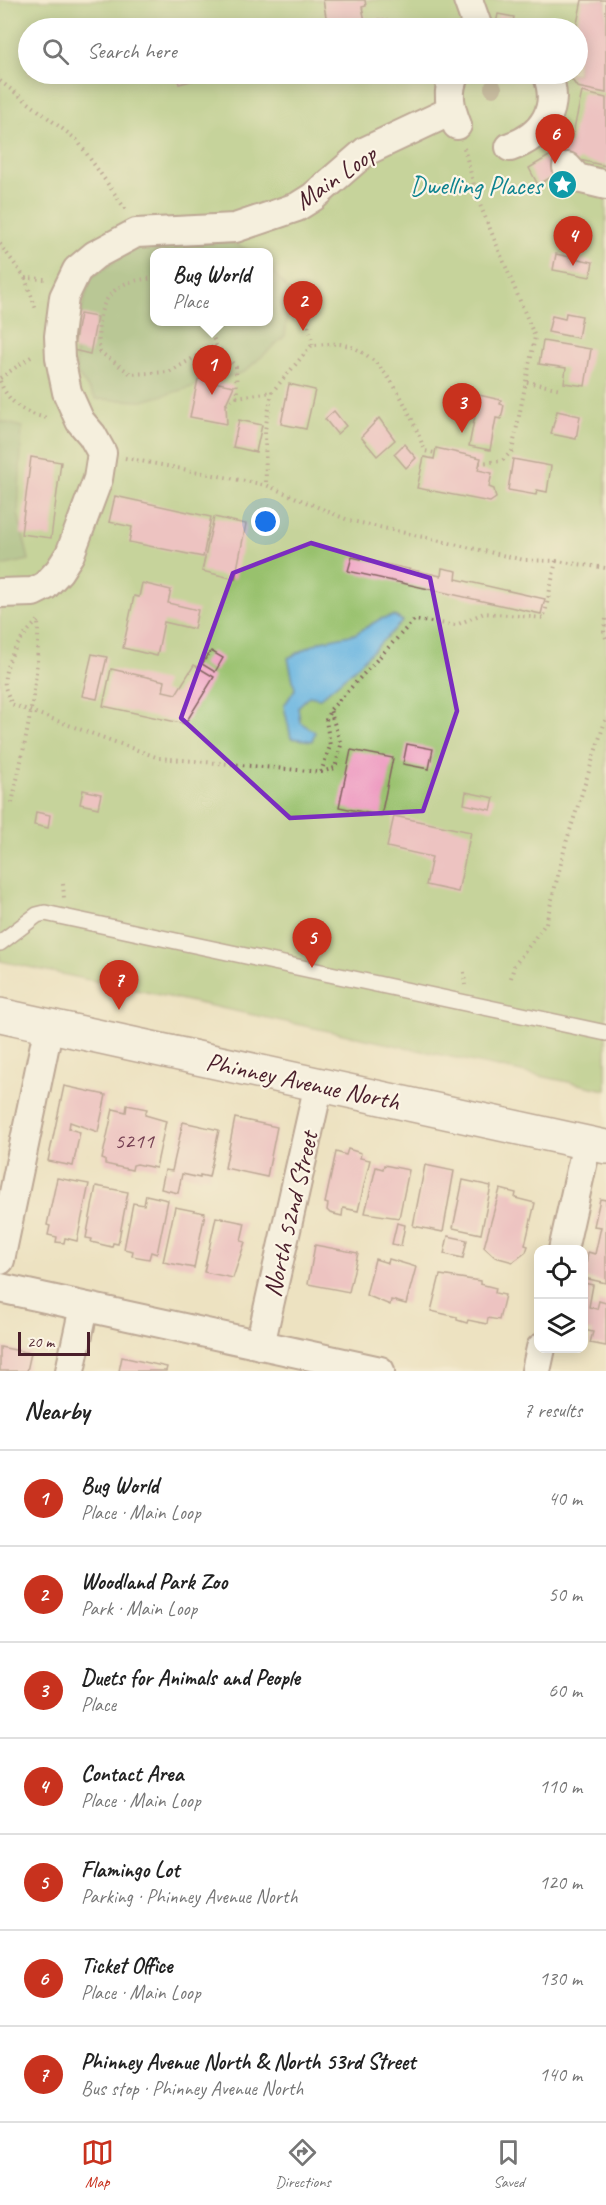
<!DOCTYPE html>
<meta charset="utf-8">
<style>
:root{--surface:#fff;--page:#f6f6f6;--text:#222;--muted:#767676;--line:#e0e0e0;--accent:#c8321e}
body{margin:0;font-family:Caveat,sans-serif;background:var(--page);color:var(--text)}
.controls{position:absolute;right:18px;bottom:18px;display:grid;overflow:hidden;border-radius:12px;box-shadow:0 3px 15px #0003}
.controls button{width:54px;height:54px;display:grid;place-items:center;padding:0;border:0;border-bottom:2px solid var(--line);background:var(--surface);color:var(--text);font:30px sans-serif}
.scale{position:absolute;left:18px;bottom:15px;width:72px;box-sizing:border-box;padding-left:6px;border:3px solid #4a1f2b;border-top:0;font-size:16px;line-height:21px;white-space:nowrap;color:#4a1f2b;-webkit-text-stroke:4px #fcf5e5;paint-order:stroke}
.you{position:absolute;left:266px;top:522px;width:21px;height:21px;margin:-15px;border:4px solid #fff;border-radius:50%;background:#1a73e8;box-shadow:0 0 0 9px #1a73e833}
.badge{display:grid;place-items:center;width:39px;height:39px;border-radius:50%;background:var(--accent);color:#fff;font-size:20px;font-weight:700}
.pin{position:absolute;translate:-50% -50px;filter:drop-shadow(0 2px 3px #0008)}
.pin::after{content:'';position:absolute;top:32px;width:21px;height:18px;background:inherit;clip-path:polygon(0 0,100% 0,50% 100%)}
.popup{position:absolute;left:150px;top:248px;width:123px;height:78px;box-sizing:border-box;display:grid;place-content:center;border-radius:12px;background:var(--surface);filter:drop-shadow(0 2px 4px #0005);font-size:20px;white-space:nowrap;color:var(--muted)}
.popup b{font-size:22px;color:var(--text)}
.popup::after{content:'';position:absolute;left:50%;top:100%;margin-left:-12px;border:12px solid transparent;border-top-color:var(--surface)}
.list{margin:0;padding:0;list-style:none}
h2{display:flex;justify-content:space-between;align-items:center;height:78px;margin:0;padding:0 24px;font-size:26px}
h2 small{font-size:20px;font-weight:400;color:var(--muted)}
.list li{display:grid;grid-template-columns:39px 1fr auto;gap:18px;align-items:center;box-sizing:border-box;height:96px;padding:0 24px;border-top:2px solid var(--line)}
.list b{display:block;font-size:22px;white-space:nowrap}
.list p{margin:0;font-size:20px;white-space:nowrap;color:var(--muted)}
.list em{font-size:20px;font-style:normal;color:var(--muted)}
.icon{flex:none;width:33px;height:33px;fill:none;stroke:currentColor;stroke-width:2;stroke-linecap:round;stroke-linejoin:round}
.map{position:relative;flex:none;width:606px;height:1371px;overflow:hidden}
.search{position:absolute;background:var(--surface);box-shadow:0 3px 15px #0003;left:18px;right:18px;top:18px;height:66px;display:flex;align-items:center;gap:15px;box-sizing:border-box;padding:0 21px;border-radius:33px;color:var(--muted);font-size:22px}
.sheet{height:750px;background:var(--surface)}
nav{display:flex;justify-content:space-around;align-items:center;box-sizing:border-box;height:84px;border-top:2px solid var(--line);background:var(--surface);font-size:16px;color:var(--muted)}
nav a{display:grid;justify-items:center;gap:3px}
nav .on{color:var(--accent)}
.map>svg:first-child{display:block}
</style>
<div class="map">
<svg width="606" height="1371" viewBox="0 0 606 1371">
<rect width="100%" height="100%" fill="#fcf5e5"/>
<filter id="ink" filterUnits="userSpaceOnUse"><feTurbulence type="fractalNoise" baseFrequency=".0167" numOctaves="2"/><feDisplacementMap in="SourceGraphic" scale="12" xChannelSelector="R" yChannelSelector="G"/><feConvolveMatrix kernelMatrix="1 2 1 2 8 2 1 2 1" color-interpolation-filters="sRGB"/></filter>
<filter id="wash" filterUnits="userSpaceOnUse"><feTurbulence type="fractalNoise" baseFrequency=".008" numOctaves="4" result="noise"/><feDisplacementMap in="SourceGraphic" scale="24" xChannelSelector="R" yChannelSelector="G"/><feGaussianBlur stdDeviation="1.35" result="paint"/><feColorMatrix in="noise" values="0 0 0 0 0 0 0 0 0 0 0 0 0 0 0 0 0 1.4 0 .05"/><feComposite in="paint" operator="in"/></filter>
<g filter="url(#wash)">
<rect width="100%" height="100%" fill="#ede2c1"/>
<path fill="#98c16d" stroke="#71704c" stroke-width="1.5" fill-rule="evenodd" d="M0,0h606v1090l-606,-129zM28,28h550v46h-550zM155,252h114v70h-114z"/>
<g fill="#7aa760" stroke="#626346" stroke-width="1.5">
<path d="M230,242l23,10h-98v70h114v-55l21,25 -5,44 -41,36 -101,29 -47,-2 -20,-27 -1,-36 15,-58 47,-31z"/>
<path d="M0,421l22,6 -4,87 11,46 -29,6z"/>
</g>
<path fill="#66b4e0" stroke="#586a86" stroke-width="1.5" d="M394,616l9,5 -50,49 -33,28 -11,-2 -11,11 2,15 15,10 -3,9 -21,-3 -7,-32 11,-17 -7,-31 33,-17 34,-7 25,-15z"/>
<g id="blocks">
<g fill="#ee9dc2">
<path d="M323,0h42l1,6 -4,1 3,14 -37,7z"/>
<path d="M582,0h24v93l-29,-6 -9,-13h10l-2,-46z"/>
<path d="M498,14l16,3 -2,11h-17z"/>
<path d="M378,19l9,1 6,8h-24z"/>
<path d="M176,74h22l1,5 -20,5z"/>
<path d="M582,92l24,6v68l-26,-6 -42,25 -9,-17 42,-25z"/>
<path d="M556,254l37,8 -3,15 -37,-7z"/>
<path d="M566,313l16,3 -4,22 -30,-6 4,-16 13,3z"/>
<path d="M80,314l17,3 -7,37 -17,-4z"/>
<path d="M543,341l48,8 -6,37 -21,-3 2,-15 -27,-4z"/>
<path d="M198,379l36,7 -8,18 1,20 -37,-7z"/>
<path d="M289,384l26,6 -9,39 -25,-5z"/>
<path d="M479,395l22,5 -1,4 4,1 -3,14 -5,-1 -6,32 -21,-4z"/>
<path d="M334,411l12,15 -9,8 -12,-15z"/>
<path d="M557,411l23,5 -4,23 -25,-5z"/>
<path d="M379,418l16,22 -18,16 -16,-19z"/>
<path d="M239,420l23,5 -6,27 -23,-5z"/>
<path d="M404,444l12,14 -10,10 -12,-14z"/>
<path d="M436,448l45,10 -3,12 14,3 -3,14 5,2 2,9 -6,4 -73,-14 7,-31 10,2z"/>
<path d="M31,457l30,5 -10,76 -30,-4z"/>
<path d="M513,459l38,7 -4,26 -10,-2 -1,5 -28,-5z"/>
<path d="M115,496l96,21 -8,40 -74,-15 3,-15 -23,-5z"/>
<path d="M214,517l32,7 -11,55 -33,-8z"/>
<path d="M352,557l89,19 1,-8 15,3 -1,8 89,20 -4,15 -193,-43z"/>
<path d="M142,583l29,7 -3,13 30,7 -4,19 -30,-7 -7,34 -34,-8 11,-52 5,1z"/>
<path d="M211,651l12,7 -8,14 -13,-8z"/>
<path d="M92,654l15,3 -10,42 -15,-3z"/>
<path d="M194,665l20,12 -29,47 -82,-18 8,-37 54,12 -2,10 13,3z"/>
<path d="M407,744l26,5 -4,20 -26,-5z"/>
<path d="M351,750l42,8 -12,58 -42,-9z"/>
<path d="M83,790l18,4 -3,14 -18,-4z"/>
<path d="M466,792l28,6 -3,12 -27,-6z"/>
<path d="M36,812l14,3 -2,13 -14,-3z"/>
<path d="M394,816l77,16 -13,60 -32,-7 6,-28 -45,-10z"/>
<path d="M64,1086l42,9 -8,37 -28,-10 -1,7 11,3 -7,34 -25,-5z"/>
<path d="M127,1105l20,4 -2,6 21,6 -10,47 -19,-4 -4,1 -1,5 -27,-6v-4l-3,-1 11,-50 13,3z"/>
<path d="M235,1118l42,9 -10,50 -42,-9z"/>
<path d="M183,1122l36,8 -10,47 -9,-2v3l-18,-4 -4,19 -17,-4 4,-19 7,1z"/>
<path d="M348,1149l13,4 -1,5 10,2 -12,51 -15,-3 -1,8 -12,-3 -3,-3 1,-6 -3,-1 11,-51 10,3z"/>
<path d="M384,1165l25,5 -10,48 -34,-5 11,-46 7,2z"/>
<path d="M425,1165l29,6 -11,61 -30,-6z"/>
<path d="M57,1178l32,6 -12,57 -12,-3 -1,5 -8,-1 1,-5 -9,-2 2,-9 -3,-1z"/>
<path d="M463,1180l28,6 -10,48 -28,-6z"/>
<path d="M96,1186l32,6 -10,52 -5,-1 -1,4 -21,-5 1,-3 -6,-1z"/>
<path d="M500,1189l16,4 -1,5 20,5 -10,42 3,1 -2,6 -13,10 -18,-5 -11,-10z"/>
<path d="M146,1195l22,5 -11,54 -6,-2 -2,7 -17,-3 1,-5 -9,-2 9,-46 11,2z"/>
<path d="M600,1199l6,1v83l-22,-5 4,-26 7,2 6,-27 -7,-1z"/>
<path d="M175,1207l30,6 -11,55 -31,-6z"/>
<path d="M216,1217l29,6 -4,18 4,1 -12,36 -29,-6z"/>
<path d="M397,1223l8,2 -4,21 -9,-2z"/>
<path d="M448,1236l19,4 -4,18 -19,-4z"/>
<path d="M315,1245l43,8 -9,39 -41,-8z"/>
<path d="M375,1259l13,4 1,-4 27,8 -10,37 -15,-4 -1,5 -24,-10z"/>
<path d="M440,1275l40,6v3l16,4 -1,5 10,2 -6,25 -11,-2 -1,6 -19,-4 -1,3 -10,-3v-3l-26,-6z"/>
<path d="M584,1283l9,2 -4,22 8,2 2,-8 7,2v43l-16,-3 3,-11 -9,-2z"/>
<path d="M0,1347l31,6 -4,18h-27z"/>
<path d="M122,1357l45,10 -1,4h-47z"/>
</g>
</g>
</g>
<g filter="url(#ink)">
<use href="#blocks" fill-opacity="0" stroke="#836360" stroke-width="1.5"/>
<g fill="none" stroke-linecap="round" stroke-linejoin="round">
<defs>
<path id="lane" d="M0,943l37,-28 8,-2 561,120"/>
<g id="street">
<path d="M468,0l10,28"/>
<path d="M455,74c-9,17 -5,34 2,51"/>
<path d="M510,147c33,-11 51,-39 37,-73"/>
<path d="M567,167l10,11 29,7"/>
<path d="M0,593l33,-1 12,-6 14,-15 11,-17 28,-75 4,-26 -10,-18 -12,-14 -13,-29 -7,-34 -1,-22 5,-39 13,-27 18,-15 41,-22 99,-5 62,-21 16,-10 53,-46 85,-40"/>
<path d="M563,1250l24,-107"/>
<path d="M0,1260l49,-235"/>
<path d="M0,1288l380,83"/>
<path d="M260,1345l59,-261"/>
<path d="M70,1371l14,-64"/>
<path d="M536,1371l5,-23"/>
</g>
<path id="secondary" d="M0,1015l606,132"/>
</defs>
<use href="#lane" stroke="#836360" stroke-width="18"/>
<use href="#street" stroke="#836360" stroke-width="32"/>
<use href="#secondary" stroke="#836360" stroke-width="36"/>
<g stroke="#836360" stroke-width="4" stroke-dasharray="1.5 4.5" stroke-linecap="butt">
<path d="M0,81l77,59 49,70"/>
<path d="M464,148l14,52 57,137 -23,114 -10,10 -23,2"/>
<path d="M0,244l25,34 11,31"/>
<path d="M25,278l20,1"/>
<path d="M155,278c-9,1 -20,2 -28,5 -29,12 -31,43 -27,69l31,22 38,-2 47,-27"/>
<path d="M307,320l6,25"/>
<path d="M207,322l9,23 20,22 1,30 35,-5"/>
<path d="M0,378l34,-23"/>
<path d="M0,381c8,22 26,34 49,37"/>
<path d="M527,382l34,7"/>
<path d="M226,404l11,-7"/>
<path d="M125,458l141,27"/>
<path d="M556,561l50,7"/>
<path d="M606,619l-2,12 2,7"/>
<path d="M38,621c-16,14 -36,42 -33,65 1,6 5,12 6,18l148,54 162,14 9,-26 -4,-26 4,-10 84,-90 42,5 28,-12 60,5 12,-57 -32,-1 -176,-40 -82,-35 -1,-55 7,-38 40,-47c9,0 19,-2 28,-1 46,7 70,69 85,107l10,2"/>
<path d="M321,772l14,-4 6,-23 -11,-35"/>
<path d="M12,803c13,-61 28,-121 26,-183"/>
<path d="M63,884l1,14"/>
<path d="M464,972l1,13"/>
<path d="M511,978l3,-12 32,-43 20,-80 40,-125"/>
</g>
<use href="#lane" stroke="#fff" stroke-width="15"/>
<use href="#street" stroke="#fff" stroke-width="28"/>
<use href="#secondary" stroke="#fff" stroke-width="33"/>
</g>
<circle fill="#a0927a" cx="493" cy="88" r="9"/>
</g>
<path d="M0 0H606V1371H0ZM311,543l119,35 27,133 -34,100 -133,7 -109,-100 52,-145z" fill="#ede2c1" fill-opacity=".55" fill-rule="evenodd"/>
<path fill="none" stroke="#7b2cbf" stroke-width="4.5" stroke-linejoin="round" d="M311,543l119,35 27,133 -34,100 -133,7 -109,-100 52,-145z"/>
<defs>
<symbol id="sight-disc" viewBox="-11 -11 22 22"><circle r="9.5" fill="#0f9aa8" stroke="#fcf5e5"/><path d="M0-6L1.8-2.2L6-1.7L2.9 1.2L3.7 5.4L0 3.3L-3.7 5.4L-2.9 1.2L-6-1.7L-1.8-2.2Z" fill="#fff"/></symbol>
</defs>
<g fill-rule="evenodd">
<use href="#sight-disc" x="546" y="168" width="33" height="33"/>
</g>
<g text-anchor="middle" stroke-width="4.5" stroke-linejoin="round" paint-order="stroke">
<g font-size="22" fill="#733e51">
<text x="134" y="1148">5211</text>
</g>
<g font-size="26" fill="#4a1f2b" stroke="#fcf5e5">
<text transform="translate(335 177) rotate(-35)" y="9">Main Loop</text>
<text transform="translate(303 1081) rotate(12)" y="9">Phinney Avenue North</text>
<text transform="translate(290 1214) rotate(-77)" y="9">North 52nd Street</text>
</g>
<g font-size="26" fill="#0d838f" stroke="#fcf5e5" text-anchor="end">
<text x="542" y="194">Dwelling Places</text>
</g>
</g>
</svg>
<div class="controls">
<button><svg class="icon" aria-label="locate" viewBox="0 0 24 24"><circle cx="12" cy="12" r="6"/><path d="M12 2v4M12 18v4M2 12h4M18 12h4"/></svg></button>
<button><svg class="icon" aria-label="layers" viewBox="0 0 24 24"><path d="M12 4l9 5-9 5-9-5zM3 14l9 5 9-5"/></svg></button>
</div>
<div class="scale">20 m</div>
<div class="you"></div>
<div class="pin badge" style="left:212px;top:395px">1</div>
<div class="popup"><b>Bug World</b>Place</div>
<div class="pin badge" style="left:303px;top:331px">2</div>
<div class="pin badge" style="left:462px;top:433px">3</div>
<div class="pin badge" style="left:573px;top:266px">4</div>
<div class="pin badge" style="left:312px;top:968px">5</div>
<div class="pin badge" style="left:555px;top:164px">6</div>
<div class="pin badge" style="left:119px;top:1010px">7</div>
<div class="search"><svg class="icon" aria-label="search" viewBox="0 0 24 24"><circle cx="10" cy="10" r="6"/><path d="M15 15l6 6"/></svg>Search here</div>
</div>
<section class="sheet">
<h2>Nearby<small>7 results</small></h2>
<ul class="list">
<li><span class="badge">1</span><div><b>Bug World</b><p>Place · Main Loop</p></div><em>40 m</em></li>
<li><span class="badge">2</span><div><b>Woodland Park Zoo</b><p>Park · Main Loop</p></div><em>50 m</em></li>
<li><span class="badge">3</span><div><b>Duets for Animals and People</b><p>Place</p></div><em>60 m</em></li>
<li><span class="badge">4</span><div><b>Contact Area</b><p>Place · Main Loop</p></div><em>110 m</em></li>
<li><span class="badge">5</span><div><b>Flamingo Lot</b><p>Parking · Phinney Avenue North</p></div><em>120 m</em></li>
<li><span class="badge">6</span><div><b>Ticket Office</b><p>Place · Main Loop</p></div><em>130 m</em></li>
<li><span class="badge">7</span><div><b>Phinney Avenue North &amp; North 53rd Street</b><p>Bus stop · Phinney Avenue North</p></div><em>140 m</em></li>
</ul>
</section>
<nav>
<a class="on"><svg class="icon" aria-label="map" viewBox="0 0 24 24"><path d="M3 6l6-2 6 2 6-2v14l-6 2-6-2-6 2zM9 4v14M15 6v14"/></svg>Map</a>
<a><svg class="icon" aria-label="directions" viewBox="0 0 24 24"><path d="M12 3l9 9-9 9-9-9zM9 14v-3h6M13 9l2 2-2 2"/></svg>Directions</a>
<a><svg class="icon" aria-label="saved" viewBox="0 0 24 24"><path d="M7 4h10v16l-5-4-5 4z"/></svg>Saved</a>
</nav>
